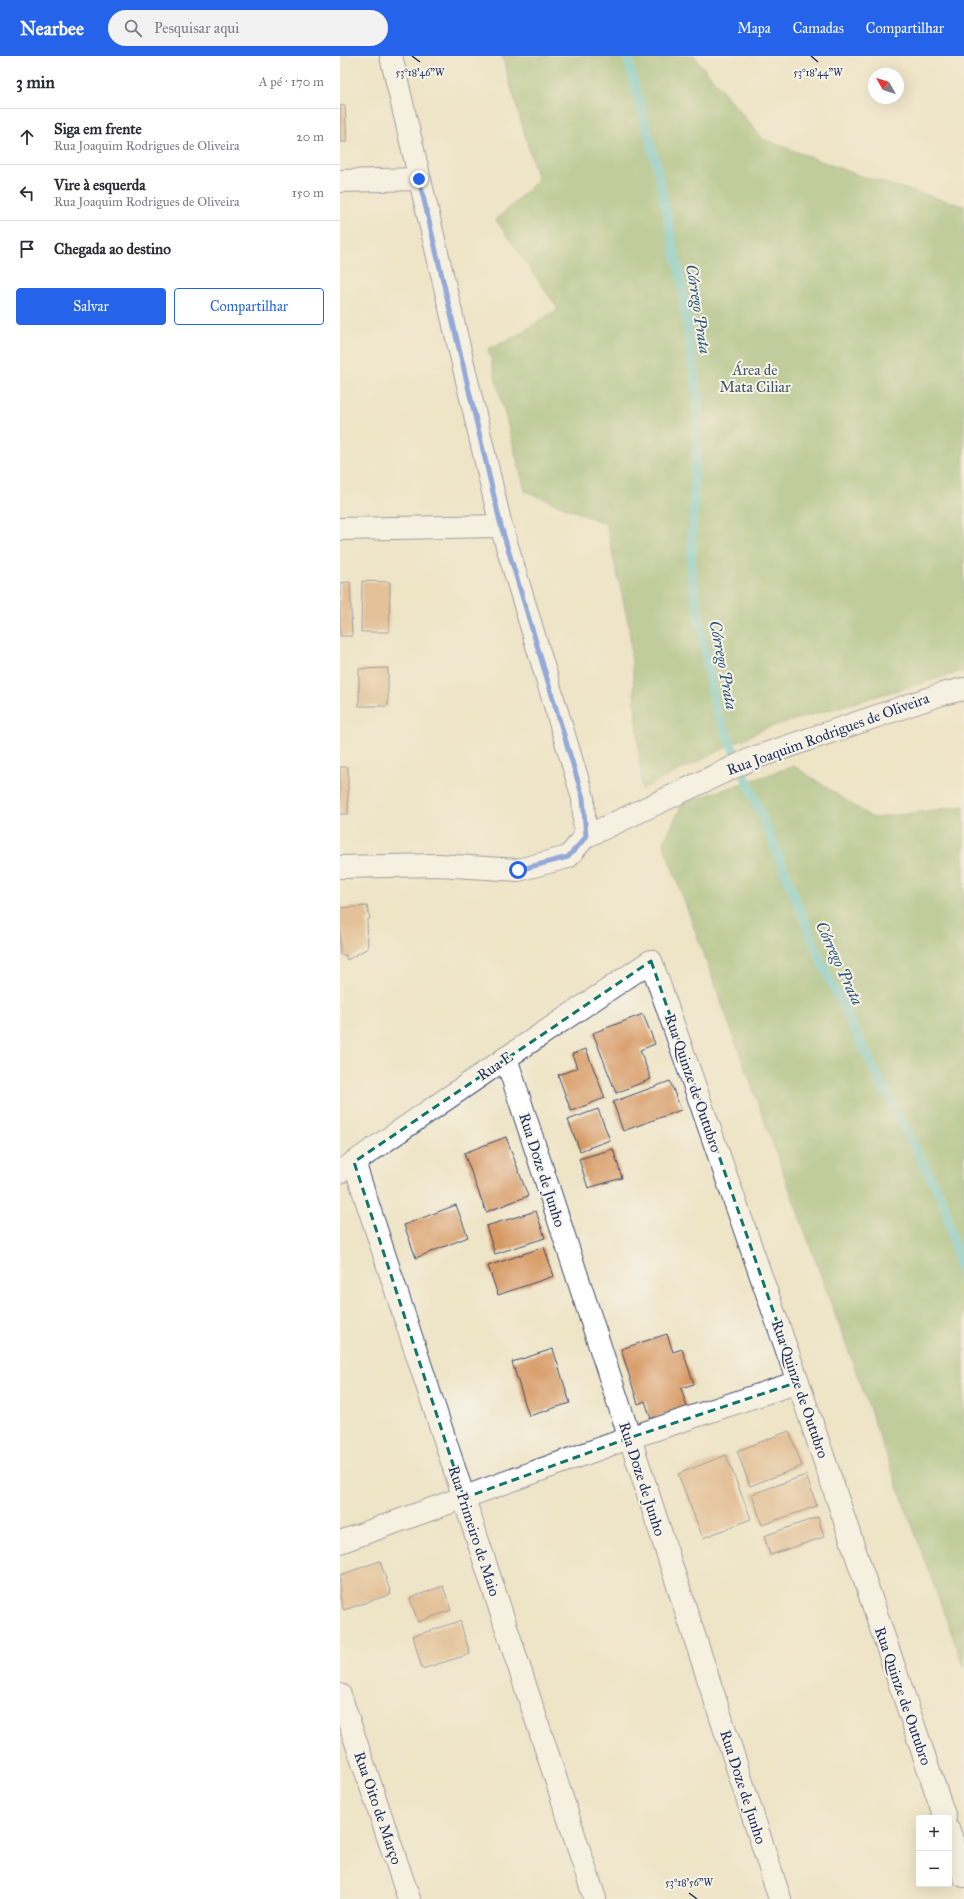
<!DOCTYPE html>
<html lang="pt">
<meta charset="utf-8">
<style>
:root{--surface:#fff;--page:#f2f2f3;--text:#2b2b33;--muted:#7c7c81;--line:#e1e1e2;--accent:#2563eb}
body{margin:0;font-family:"IM FELL Great Primer",serif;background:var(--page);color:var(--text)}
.controls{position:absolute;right:12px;bottom:12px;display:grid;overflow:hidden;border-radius:4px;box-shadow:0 4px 16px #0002}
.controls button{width:36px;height:36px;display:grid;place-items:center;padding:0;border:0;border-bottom:1px solid var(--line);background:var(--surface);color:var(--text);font:20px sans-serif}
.compass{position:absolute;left:528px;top:12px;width:36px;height:36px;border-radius:50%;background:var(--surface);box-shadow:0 4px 16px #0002;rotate:309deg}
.stop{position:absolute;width:12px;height:12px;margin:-9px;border:3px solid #2563eb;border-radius:50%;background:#fff}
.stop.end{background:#2563eb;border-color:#fff;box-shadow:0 1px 4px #0008}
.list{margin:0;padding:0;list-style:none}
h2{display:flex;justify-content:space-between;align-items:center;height:52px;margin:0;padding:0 16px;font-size:17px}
h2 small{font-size:13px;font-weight:400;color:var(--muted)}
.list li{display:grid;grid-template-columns:26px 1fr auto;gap:12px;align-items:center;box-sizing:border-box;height:56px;padding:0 16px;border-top:1px solid var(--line)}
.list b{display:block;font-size:15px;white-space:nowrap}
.list p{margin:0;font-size:13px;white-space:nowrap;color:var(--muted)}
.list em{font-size:13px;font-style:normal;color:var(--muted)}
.actions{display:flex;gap:8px;padding:12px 16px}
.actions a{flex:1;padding:9px 0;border:1px solid var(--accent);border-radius:4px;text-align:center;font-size:14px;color:var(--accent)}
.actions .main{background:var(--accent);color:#fff}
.icon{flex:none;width:22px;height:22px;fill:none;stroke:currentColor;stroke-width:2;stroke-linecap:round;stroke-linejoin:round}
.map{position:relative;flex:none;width:624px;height:1843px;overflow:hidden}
header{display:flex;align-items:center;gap:24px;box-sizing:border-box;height:56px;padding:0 20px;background:var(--accent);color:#fff}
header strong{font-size:19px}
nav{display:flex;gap:22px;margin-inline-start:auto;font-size:14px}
.search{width:280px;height:36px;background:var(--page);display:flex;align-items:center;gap:10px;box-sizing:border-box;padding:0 14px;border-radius:22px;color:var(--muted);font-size:15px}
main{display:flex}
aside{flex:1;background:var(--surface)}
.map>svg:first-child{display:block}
</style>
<header>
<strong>Nearbee</strong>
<div class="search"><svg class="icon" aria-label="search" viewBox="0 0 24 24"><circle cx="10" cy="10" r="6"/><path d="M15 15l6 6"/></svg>Pesquisar aqui</div>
<nav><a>Mapa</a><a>Camadas</a><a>Compartilhar</a></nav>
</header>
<main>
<aside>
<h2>3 min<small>A pé · 170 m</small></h2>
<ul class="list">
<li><svg class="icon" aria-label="ahead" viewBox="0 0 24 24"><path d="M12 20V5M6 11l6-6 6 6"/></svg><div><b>Siga em frente</b><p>Rua Joaquim Rodrigues de Oliveira</p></div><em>20 m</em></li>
<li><svg class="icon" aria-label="left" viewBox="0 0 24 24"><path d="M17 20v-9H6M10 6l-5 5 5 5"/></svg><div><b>Vire à esquerda</b><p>Rua Joaquim Rodrigues de Oliveira</p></div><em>150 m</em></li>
<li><svg class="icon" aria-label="arrive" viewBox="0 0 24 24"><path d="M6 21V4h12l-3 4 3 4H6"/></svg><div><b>Chegada ao destino</b></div></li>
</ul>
<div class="actions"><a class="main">Salvar</a><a>Compartilhar</a></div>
</aside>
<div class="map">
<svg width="624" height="1843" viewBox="0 0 624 1843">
<rect width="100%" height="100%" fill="#f7f3e8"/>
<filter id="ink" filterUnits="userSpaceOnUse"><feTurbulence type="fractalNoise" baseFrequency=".025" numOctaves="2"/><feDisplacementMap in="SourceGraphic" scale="8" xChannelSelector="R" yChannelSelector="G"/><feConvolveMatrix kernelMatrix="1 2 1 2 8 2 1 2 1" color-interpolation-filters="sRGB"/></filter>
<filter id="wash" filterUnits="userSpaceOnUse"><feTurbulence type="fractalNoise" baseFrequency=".012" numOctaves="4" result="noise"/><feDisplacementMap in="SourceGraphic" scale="16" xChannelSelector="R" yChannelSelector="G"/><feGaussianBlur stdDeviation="0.9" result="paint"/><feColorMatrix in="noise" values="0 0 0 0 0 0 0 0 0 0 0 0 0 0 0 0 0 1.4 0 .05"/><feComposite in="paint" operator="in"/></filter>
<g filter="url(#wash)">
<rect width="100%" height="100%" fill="#eee4c6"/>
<g fill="#87b066" stroke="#517062">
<path d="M162,0h193l2,4 66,79 92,35 109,32v465l-198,57 -124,61 -13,-162 -23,-103 -81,-33 -37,-142 28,-13 42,-27 -62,-89 42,-40z"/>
<path d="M454,710l79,52 91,-12v862l-301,-825 20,-40z"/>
</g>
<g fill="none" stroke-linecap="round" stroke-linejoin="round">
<path stroke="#57c4ce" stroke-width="9" d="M287,0l30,111 24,115 17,118 -7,171 24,137 46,105 62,153 54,109 67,128 20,82"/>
</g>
<g id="blocks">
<g fill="#d79862">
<path d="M5,49l2,37h-7v-36z"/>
<path d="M22,525l28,1 -1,50h-28z"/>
<path d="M10,526l2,54h-12v-53z"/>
<path d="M48,612v38h-29v-37z"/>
<rect x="0" y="711" width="8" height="47"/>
<path d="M27,850l3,13 -3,1 1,28 -21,12 -1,-5h-6v-47z"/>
<path d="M303,958l12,30 -15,6 11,29 -35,14 -23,-60z"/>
<path d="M246,993l19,49 -34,13 -13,-36 19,-7 -5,-14z"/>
<path d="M330,1025l11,29 -58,21 -10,-29z"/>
<path d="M258,1053l12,31 -30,11 -12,-31z"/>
<path d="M166,1081l22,59 -42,16 -22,-59z"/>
<path d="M273,1093l9,29 -34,10 -9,-29z"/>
<path d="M116,1149l12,32 -52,21 -12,-33z"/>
<path d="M196,1155l9,27 -50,16 -9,-28z"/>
<path d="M204,1191l10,29 -56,19 -10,-29z"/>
<path d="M327,1278l6,18 9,-3 12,35 -13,4 6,19 -36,12 -6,-18 -7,3 -17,-55z"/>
<path d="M213,1293l17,54 -41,13 -17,-54z"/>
<path d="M449,1375l13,35 -52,20 -13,-35z"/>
<path d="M386,1399l25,64 -48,19 -25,-64z"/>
<path d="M466,1419l11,31 -55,19 -10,-31z"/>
<path d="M478,1461l6,20 -54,18 -6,-19z"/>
<path d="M40,1505l11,33 -47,16 -4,-13v-22z"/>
<path d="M103,1530l8,24 -33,12 -8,-24z"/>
<path d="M120,1565l10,33 -48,15 -9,-33z"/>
</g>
</g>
</g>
<g filter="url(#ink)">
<use href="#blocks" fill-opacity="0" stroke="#3b4a6e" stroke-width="1"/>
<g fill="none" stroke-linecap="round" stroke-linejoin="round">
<defs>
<g id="minor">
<path d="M0,125l79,-2"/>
<path d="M0,473l161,-3"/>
<path d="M245,781l166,-78 191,-65 22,-5"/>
<path d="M0,811l98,-2 80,5 50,-13 17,-20 -2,-39 -82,-272 -110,-470"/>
<path d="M166,1002l274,841"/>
<path d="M14,1106l241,737"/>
<path d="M0,1116l166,-114 145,-97 147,421 147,436"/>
<path d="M0,1486l289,-104 169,-56"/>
<path d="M0,1639l69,204"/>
<path d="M609,1775l15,45"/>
</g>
</defs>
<use href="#minor" stroke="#3b4a6e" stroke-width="24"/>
<use href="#minor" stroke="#fff" stroke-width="22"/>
</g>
</g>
<g fill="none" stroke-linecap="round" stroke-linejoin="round" filter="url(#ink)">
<path stroke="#2563eb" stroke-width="5" d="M79,123l82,347 82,272 3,39 -18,20 -50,13"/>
</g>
<path d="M0 0H624V1843H0ZM311,905l147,421 -169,56 -165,60 -110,-336z" fill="#eee4c6" fill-opacity=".55" fill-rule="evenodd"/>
<path fill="none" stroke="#0f766e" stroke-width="3" stroke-dasharray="8 5" stroke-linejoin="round" d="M311,905l147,421 -169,56 -165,60 -110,-336z"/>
<path fill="none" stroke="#1b2f5e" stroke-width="1.5" d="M72,0l8,6M471,0l7,6M349,1837l8,6"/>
<g text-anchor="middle" stroke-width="4" stroke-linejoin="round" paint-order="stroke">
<g font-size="15" fill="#3f5664" stroke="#f7f3e8">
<text x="415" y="319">Área de<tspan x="415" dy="17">Mata Ciliar</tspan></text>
</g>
<g font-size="15" fill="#1b2f5e" stroke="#f7f3e8">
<text transform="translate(488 678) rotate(-20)" y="5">Rua Joaquim Rodrigues de Oliveira</text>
<text transform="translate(155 1010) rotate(-34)" y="5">Rua E</text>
<text transform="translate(353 1027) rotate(71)" y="5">Rua Quinze de Outubro</text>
<text transform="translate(202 1114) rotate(72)" y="5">Rua Doze de Junho</text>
<text transform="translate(460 1333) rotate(71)" y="5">Rua Quinze de Outubro</text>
<text transform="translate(302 1423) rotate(72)" y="5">Rua Doze de Junho</text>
<text transform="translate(134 1475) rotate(72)" y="5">Rua Primeiro de Maio</text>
<text transform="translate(563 1640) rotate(71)" y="5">Rua Quinze de Outubro</text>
<text transform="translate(403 1731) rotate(72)" y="5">Rua Doze de Junho</text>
<text transform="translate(38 1752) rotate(71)" y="5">Rua Oito de Março</text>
</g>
<g font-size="16" font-style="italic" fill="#2a547a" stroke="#f7f3e8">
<text transform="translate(359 253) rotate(81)" y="6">Córrego Prata</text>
<text transform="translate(384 609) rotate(79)" y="6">Córrego Prata</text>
<text transform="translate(500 907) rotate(65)" y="6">Córrego Prata</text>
</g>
</g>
<g font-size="10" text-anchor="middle" fill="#1b2f5e" stroke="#f7f3e8" stroke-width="4" stroke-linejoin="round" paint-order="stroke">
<text x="80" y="20">53°18'46"W</text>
<text x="478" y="20">53°18'44"W</text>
<text x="349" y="1830">53°18'56"W</text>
</g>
</svg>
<div class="controls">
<button>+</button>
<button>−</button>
</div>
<svg class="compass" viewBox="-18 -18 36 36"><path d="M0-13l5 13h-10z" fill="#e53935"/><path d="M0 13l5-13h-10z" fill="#7c7c81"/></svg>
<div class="stop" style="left:178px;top:814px"></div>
<div class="stop end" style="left:79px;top:123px"></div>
</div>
</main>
